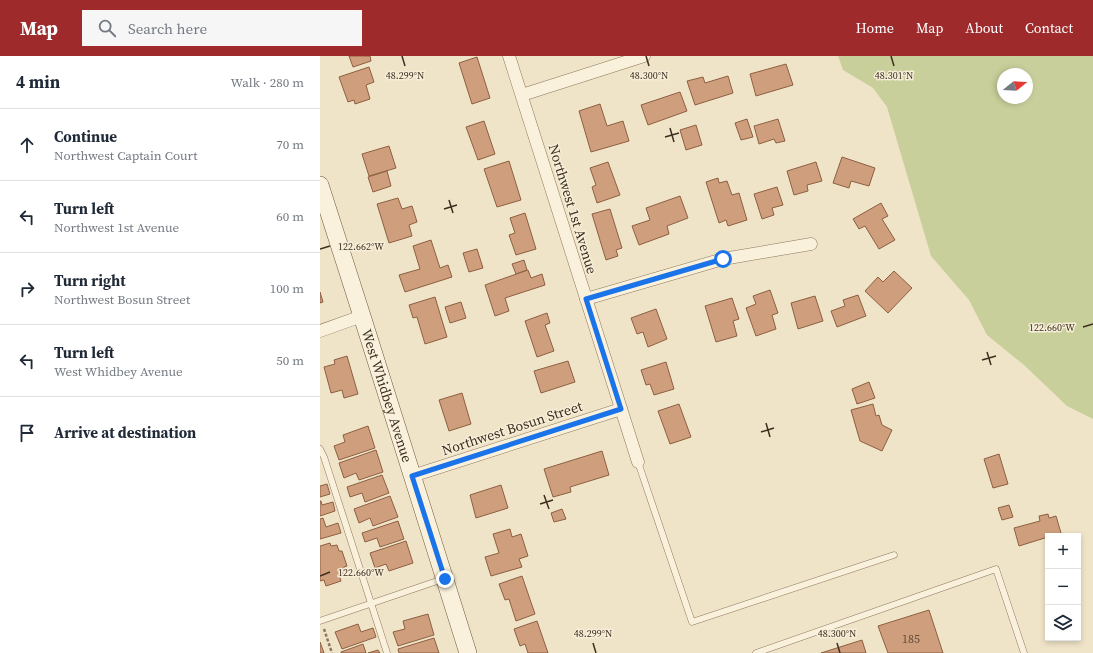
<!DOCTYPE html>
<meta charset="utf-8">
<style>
:root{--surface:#fff;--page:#f6f6f7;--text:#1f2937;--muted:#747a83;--line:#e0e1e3;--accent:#9e2a2b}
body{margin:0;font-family:"Source Serif 4",serif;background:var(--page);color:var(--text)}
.controls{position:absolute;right:12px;bottom:12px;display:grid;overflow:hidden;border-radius:0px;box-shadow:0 2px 6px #0003}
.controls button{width:36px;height:36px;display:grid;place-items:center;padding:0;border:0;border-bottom:1px solid var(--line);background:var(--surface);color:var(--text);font:20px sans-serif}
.compass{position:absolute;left:677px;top:12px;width:36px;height:36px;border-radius:50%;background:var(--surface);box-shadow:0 2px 6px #0003;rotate:72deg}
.stop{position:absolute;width:12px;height:12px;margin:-9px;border:3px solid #1a73e8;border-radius:50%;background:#fff}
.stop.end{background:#1a73e8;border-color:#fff;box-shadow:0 1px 4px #0008}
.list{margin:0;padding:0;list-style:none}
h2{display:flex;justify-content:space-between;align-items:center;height:52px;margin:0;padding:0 16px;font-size:17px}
h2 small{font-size:13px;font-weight:400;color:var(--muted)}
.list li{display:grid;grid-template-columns:26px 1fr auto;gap:12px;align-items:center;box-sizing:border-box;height:72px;padding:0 16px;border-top:1px solid var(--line)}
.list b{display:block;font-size:15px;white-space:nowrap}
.list p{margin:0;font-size:13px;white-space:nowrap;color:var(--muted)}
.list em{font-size:13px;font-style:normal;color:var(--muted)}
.icon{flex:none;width:22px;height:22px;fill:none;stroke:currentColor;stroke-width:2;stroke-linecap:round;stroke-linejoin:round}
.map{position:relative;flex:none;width:773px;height:597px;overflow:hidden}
header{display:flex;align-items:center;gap:24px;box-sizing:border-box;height:56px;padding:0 20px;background:var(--accent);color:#fff}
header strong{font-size:19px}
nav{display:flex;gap:22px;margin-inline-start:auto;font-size:14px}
.search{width:280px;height:36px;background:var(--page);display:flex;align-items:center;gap:10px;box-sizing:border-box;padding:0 14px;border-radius:0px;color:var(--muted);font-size:15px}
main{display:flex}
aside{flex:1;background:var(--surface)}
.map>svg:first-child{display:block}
</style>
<header>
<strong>Map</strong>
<div class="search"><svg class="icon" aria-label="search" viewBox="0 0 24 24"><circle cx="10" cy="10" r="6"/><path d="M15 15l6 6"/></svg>Search here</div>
<nav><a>Home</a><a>Map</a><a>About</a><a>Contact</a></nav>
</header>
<main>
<aside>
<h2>4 min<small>Walk · 280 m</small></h2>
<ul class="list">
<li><svg class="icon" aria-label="ahead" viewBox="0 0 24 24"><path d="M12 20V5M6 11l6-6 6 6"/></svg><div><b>Continue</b><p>Northwest Captain Court</p></div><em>70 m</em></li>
<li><svg class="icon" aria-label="left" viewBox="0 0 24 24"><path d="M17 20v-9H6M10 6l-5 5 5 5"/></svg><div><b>Turn left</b><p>Northwest 1st Avenue</p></div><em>60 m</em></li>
<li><svg class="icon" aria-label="right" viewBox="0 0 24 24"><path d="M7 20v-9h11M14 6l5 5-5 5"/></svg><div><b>Turn right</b><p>Northwest Bosun Street</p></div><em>100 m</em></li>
<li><svg class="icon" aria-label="left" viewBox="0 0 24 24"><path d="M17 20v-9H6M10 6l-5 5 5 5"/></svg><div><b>Turn left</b><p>West Whidbey Avenue</p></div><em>50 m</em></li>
<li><svg class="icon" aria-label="arrive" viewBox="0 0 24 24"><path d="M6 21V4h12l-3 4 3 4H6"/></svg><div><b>Arrive at destination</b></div></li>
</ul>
</aside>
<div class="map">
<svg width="773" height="597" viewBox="0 0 773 597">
<rect width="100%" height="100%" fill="#f0e4c8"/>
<path fill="#c9cf9b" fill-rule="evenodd" d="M518,0h255v363l-26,-13 -43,-41 -37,-30 -18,-35 -38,-44 -44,-149 -14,-19 -30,-18zM683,18h24v24h-24z"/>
<g fill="#cf9f7d" stroke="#8d5f41">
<path d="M29,0h21l1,5 -18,6z"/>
<path d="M157,1l13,41 -18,6 -13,-41z"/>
<path d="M466,8l7,21 -37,11 -6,-22z"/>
<path d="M49,11l5,15 -8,3 4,14 -15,5 -1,-4 -6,2 -9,-25z"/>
<path d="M408,20l5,17 -38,12 -8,-24 16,-4 2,6z"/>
<path d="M360,36l7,19 -39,14 -7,-20z"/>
<path d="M280,48l7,22 16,-5 6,20 -38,11 -12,-41z"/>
<path d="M427,63l6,18 -12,3 -6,-17z"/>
<path d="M458,63l7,22 -9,2 -2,-4 -15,5 -5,-18z"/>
<path d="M164,65l11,33 -17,6 -12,-33z"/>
<path d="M376,69l6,20 -16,5 -6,-20z"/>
<path d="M69,90l7,22 -27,8 -7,-22z"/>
<path d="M522,101l33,11 -6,18 -18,-5 -2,7 -16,-5z"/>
<path d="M189,105l12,39 -24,7 -13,-38z"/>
<path d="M288,106l12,33 -23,8 -5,-16 4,-2 -6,-17z"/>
<path d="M496,106l6,19 -15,4 1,6 -14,4 -7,-24z"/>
<path d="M67,115l4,15 -18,6 -5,-15z"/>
<path d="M398,122l1,5 8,-2 5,14 7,-2 8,27 -19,6 -2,-6 -7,3 -13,-41z"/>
<path d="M457,131l6,18 -11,3 2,7 -12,4 -8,-25z"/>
<path d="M360,140l8,22 -21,8 2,8 -30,11 -7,-19 18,-6 -4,-12z"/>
<path d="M78,142l4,11 10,-3 5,16 -8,3 3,11 -23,7 -12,-39z"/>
<path d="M561,147l7,13 -6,3 13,21 -16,9 -14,-23 -6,3 -6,-10z"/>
<path d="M290,153l12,39 -6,2 2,6 -12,4 -14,-46z"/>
<path d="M205,157l11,36 -20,6 -7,-20 6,-2 -5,-15z"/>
<path d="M111,184l9,28 8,-3 4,12 -47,15 -6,-17 21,-6 -7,-23z"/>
<path d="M157,193l6,19 -14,4 -6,-19z"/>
<path d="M204,204l3,10 -11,4 -4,-10z"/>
<path d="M208,214l3,8 11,-4 3,11 -40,13 4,13 -14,5 -10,-31z"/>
<path d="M574,215l18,17 -24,25 -23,-22 13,-14 5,5z"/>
<path d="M450,234l8,23 -6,2 4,14 -20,7 -10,-28 10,-4 -3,-8z"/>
<path d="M0,236l3,10 -3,1z"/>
<path d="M538,239l8,21 -29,11 -6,-16 14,-5 -2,-6z"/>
<path d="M495,240l8,25 -25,8 -7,-26z"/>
<path d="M115,241l12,40 -22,7 -8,-27 -4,1 -4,-13z"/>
<path d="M412,242l7,21 -6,2 4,15 -21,6 -11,-36z"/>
<path d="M141,246l5,16 -16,5 -5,-16z"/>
<path d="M336,253l11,30 -19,8 -5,-15 -6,2 -6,-16z"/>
<path d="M227,257l3,10 -5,2 9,26 -17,6 -12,-36z"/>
<path d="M27,300l11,38 -14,4 -2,-8 -11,3 -7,-26 11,-3 -1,-4z"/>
<path d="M248,305l7,21 -34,11 -7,-22z"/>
<path d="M346,306l8,27 -20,6 -4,-11 -4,1 -5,-15z"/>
<path d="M549,326l6,16 -18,6 -5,-15z"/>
<path d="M142,337l9,31 -22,7 -10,-31z"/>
<path d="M359,348l12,33 -21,7 -12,-33z"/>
<path d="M553,348l3,12 3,-1 3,10 10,5 -10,21 -22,-10 -9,-31z"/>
<path d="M48,370l7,22 -36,12 -5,-14 11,-4 -2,-7z"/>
<path d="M56,394l7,22 -24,8 -3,-7 -12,5 -5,-15z"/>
<path d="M282,395l7,24 -39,12 1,5 -18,5 -9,-28z"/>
<path d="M679,398l9,30 -15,4 -9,-29z"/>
<path d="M62,419l7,18 -24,9 -3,-9 -12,4 -3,-10z"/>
<path d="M7,428l3,10 -10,3v-11z"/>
<path d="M181,429l7,23 -32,10 -6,-23z"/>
<path d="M70,440l8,21 -25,9 -3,-8 -11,5 -5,-14z"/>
<path d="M0,445h1l1,4 11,-3 2,9 -15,5z"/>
<path d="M689,449l4,12 -11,3 -4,-12z"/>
<path d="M242,453l4,10 -12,3 -3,-9z"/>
<path d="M728,458l1,4 7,-2 5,17 -9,3h-4v1l-29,9 -5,-18 26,-7 -1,-5z"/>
<path d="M3,462l3,9 12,-4 3,10 -21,6v-20z"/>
<path d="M78,465l6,18 -24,8 -3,-9 -12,4 -3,-9z"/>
<path d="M190,473l2,8 9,-3 7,22 -9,3 3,8 -31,9 -6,-19 14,-4 -6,-19z"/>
<path d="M86,485l7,22 -24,8 -3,-7 -11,4 -5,-15z"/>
<path d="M10,487l1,3 6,-1 2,6h3l5,15 -3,1 2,6 -7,2 2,6 -15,5 -2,-6 -4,1v-35z"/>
<path d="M202,520l13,38 -19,7 -7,-22 -4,1 -6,-16z"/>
<path d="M609,554l14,43h-55l-10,-27z"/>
<path d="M108,558l6,21 -36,11 -5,-14 12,-3 -2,-8z"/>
<path d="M217,565l11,32h-20l-3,-9 -5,2 -6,-17z"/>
<path d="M38,568l3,8 12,-4 3,9 -34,12 -7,-17z"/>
<path d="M114,582l5,15h-40l-1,-4z"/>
<path d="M542,584l4,13h-45z"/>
<path d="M0,586l4,11h-4z"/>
<path d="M43,588l3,9h-25v-1z"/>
<path d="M58,594l2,3h-12z"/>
</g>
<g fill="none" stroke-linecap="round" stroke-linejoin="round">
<defs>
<g id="lane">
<path d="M0,393l4,8 63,196"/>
<path d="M318,406l54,160 202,-67"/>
<path d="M0,565l123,-42"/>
<path d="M436,597l240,-84 28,84"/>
</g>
<g id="street">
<path d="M189,0l129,406"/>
<path d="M202,39l122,-39"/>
<path d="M266,243l137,-40 88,-15"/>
<path d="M0,275l42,-15"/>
<path d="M92,420l209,-67"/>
</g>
<g id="secondary">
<path id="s1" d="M0,129l42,131 106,337"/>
</g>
</defs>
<use href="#lane" stroke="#8d765c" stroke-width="7"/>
<use href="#street" stroke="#8d765c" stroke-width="13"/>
<use href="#secondary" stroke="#6f573f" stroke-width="18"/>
<path stroke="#8d765c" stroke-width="2.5" stroke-dasharray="3 2" stroke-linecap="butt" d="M4,573l8,24"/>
<use href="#lane" stroke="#faf1dc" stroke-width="6"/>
<use href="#street" stroke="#faf1dc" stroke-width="12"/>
<use href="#secondary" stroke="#faf1dc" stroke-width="17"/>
</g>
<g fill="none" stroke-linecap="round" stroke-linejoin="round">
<path stroke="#1a73e8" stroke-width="5" d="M125,523l-33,-103 209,-67 -35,-110 137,-40"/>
</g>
<path fill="none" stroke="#3d2e20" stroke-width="1.5" d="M82,0l3,10M326,0l3,10M571,0l3,10M350,72l4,14M345,81l14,-4M129,144l4,13M124,153l13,-4M0,193l10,-3M763,271l10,-3M667,296l4,13M662,304l14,-4M446,367l4,14M441,376l13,-4M224,439l5,14M220,448l13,-4M0,520l10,-4M273,587l3,10M517,587l3,10"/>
<g text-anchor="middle" stroke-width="3" stroke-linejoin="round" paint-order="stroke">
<g font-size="12" fill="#624a37">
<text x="591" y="587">185</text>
</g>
<g font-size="14" fill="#3d2e20" stroke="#f7eed8">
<text transform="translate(253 153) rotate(73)" y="5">Northwest 1st Avenue</text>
<text dy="5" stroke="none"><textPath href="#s1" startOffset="221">West Whidbey Avenue</textPath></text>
<text transform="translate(192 372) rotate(-18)" y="5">Northwest Bosun Street</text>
</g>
</g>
<g font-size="10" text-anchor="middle" fill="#3d2e20" stroke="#f7eed8" stroke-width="3" stroke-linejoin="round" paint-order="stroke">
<text x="85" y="23">48.299°N</text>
<text x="329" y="23">48.300°N</text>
<text x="574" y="23">48.301°N</text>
<text x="41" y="194">122.662°W</text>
<text x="732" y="275">122.660°W</text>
<text x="41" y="520">122.660°W</text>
<text x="273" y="581">48.299°N</text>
<text x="517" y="581">48.300°N</text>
</g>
</svg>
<div class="controls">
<button>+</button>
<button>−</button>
<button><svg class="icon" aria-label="layers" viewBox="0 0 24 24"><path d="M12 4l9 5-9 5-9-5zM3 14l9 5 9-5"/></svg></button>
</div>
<svg class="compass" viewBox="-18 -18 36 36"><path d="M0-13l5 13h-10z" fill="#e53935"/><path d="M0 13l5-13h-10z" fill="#747a83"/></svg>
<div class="stop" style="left:403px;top:203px"></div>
<div class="stop end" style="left:125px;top:523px"></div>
</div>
</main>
